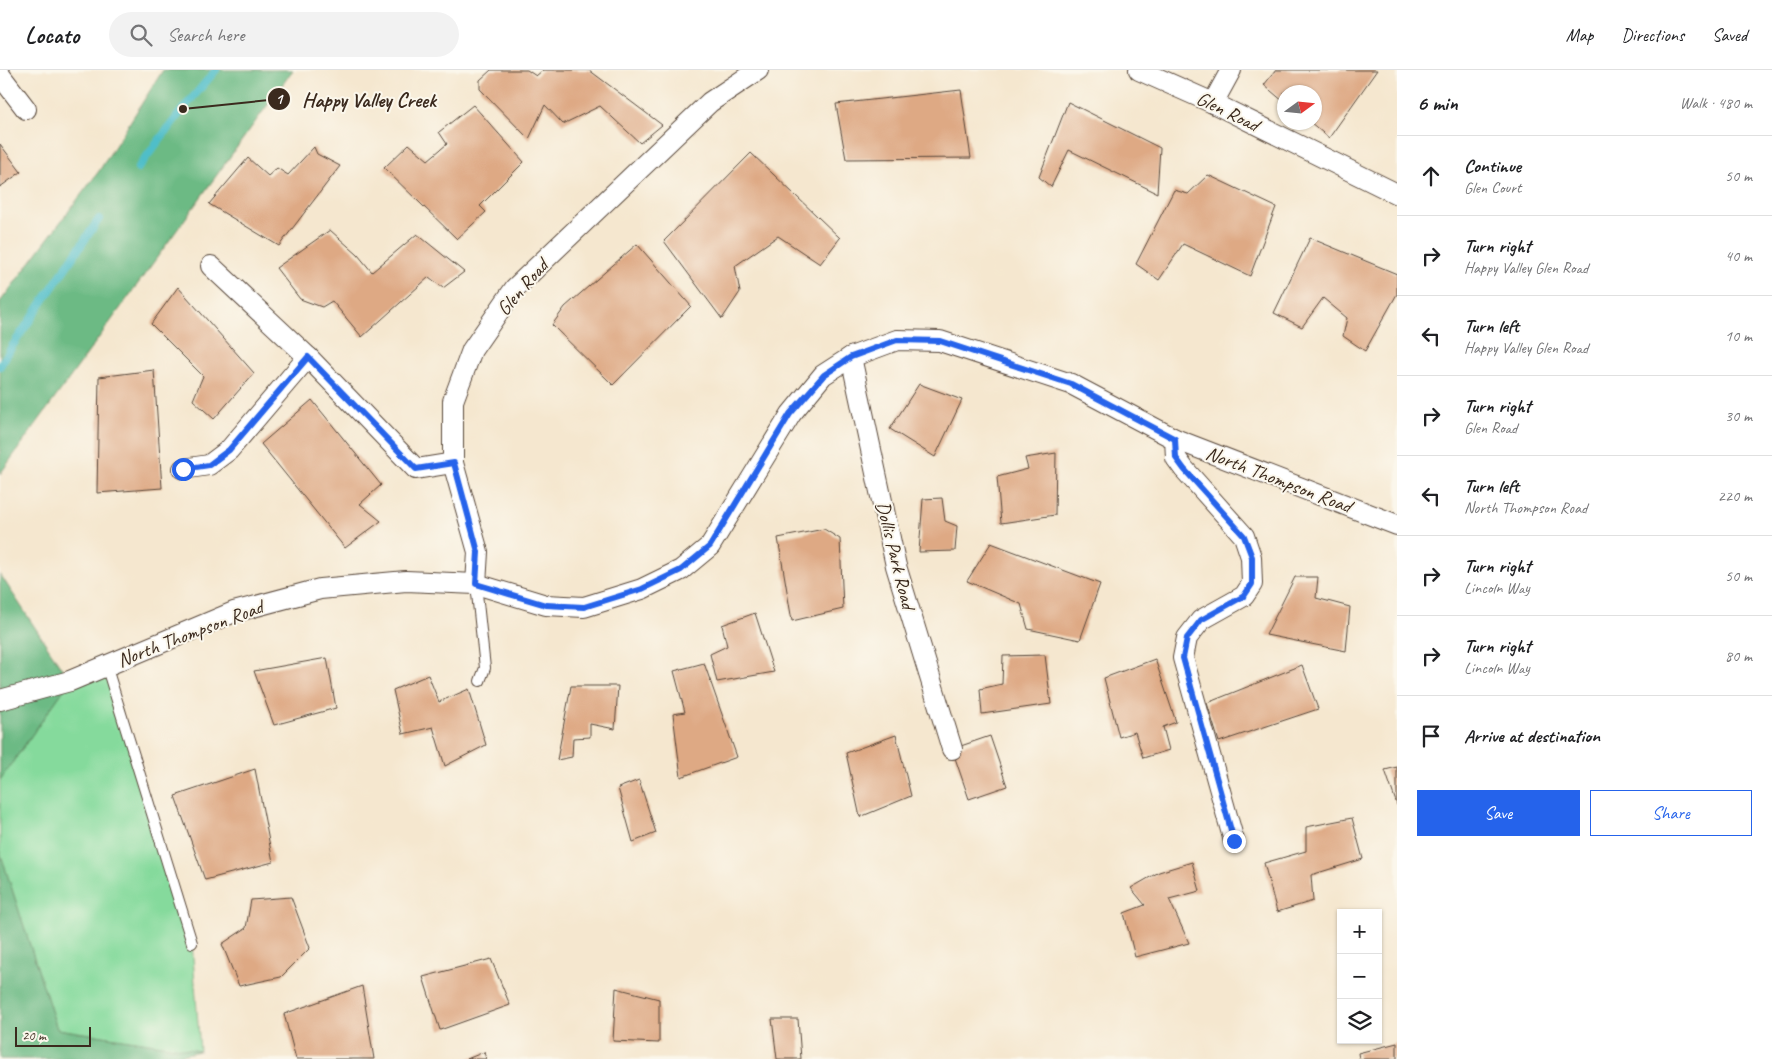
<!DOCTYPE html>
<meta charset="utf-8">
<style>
:root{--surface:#fff;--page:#f2f2f2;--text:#202124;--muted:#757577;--line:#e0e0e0;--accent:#2563eb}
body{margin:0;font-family:Caveat,sans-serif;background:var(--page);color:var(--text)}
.controls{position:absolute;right:15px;bottom:15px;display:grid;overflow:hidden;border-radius:0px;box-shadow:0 1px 4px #0004}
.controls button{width:45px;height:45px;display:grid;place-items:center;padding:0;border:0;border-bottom:1px solid var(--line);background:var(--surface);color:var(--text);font:25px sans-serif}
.compass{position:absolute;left:1277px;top:15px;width:45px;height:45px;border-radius:50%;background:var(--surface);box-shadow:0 1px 4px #0004;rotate:75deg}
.scale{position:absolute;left:15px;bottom:12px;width:76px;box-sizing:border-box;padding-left:5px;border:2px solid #3b2a1e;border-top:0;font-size:14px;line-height:18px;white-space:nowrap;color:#3b2a1e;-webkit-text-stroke:4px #fbf7ec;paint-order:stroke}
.stop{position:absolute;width:15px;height:15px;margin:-11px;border:4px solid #2563eb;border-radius:50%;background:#fff}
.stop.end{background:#2563eb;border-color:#fff;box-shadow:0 1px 5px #0008}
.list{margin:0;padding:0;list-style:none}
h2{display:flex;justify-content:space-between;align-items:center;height:65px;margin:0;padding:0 20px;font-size:21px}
h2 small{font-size:16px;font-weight:400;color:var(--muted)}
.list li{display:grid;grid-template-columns:32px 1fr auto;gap:15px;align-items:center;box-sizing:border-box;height:80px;padding:0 20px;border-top:1px solid var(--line)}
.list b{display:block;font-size:19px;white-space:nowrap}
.list p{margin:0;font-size:16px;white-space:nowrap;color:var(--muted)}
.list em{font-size:16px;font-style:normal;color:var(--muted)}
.actions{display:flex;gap:10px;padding:15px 20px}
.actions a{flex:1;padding:11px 0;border:1px solid var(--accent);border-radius:0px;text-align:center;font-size:18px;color:var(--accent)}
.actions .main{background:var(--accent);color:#fff}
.icon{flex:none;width:28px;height:28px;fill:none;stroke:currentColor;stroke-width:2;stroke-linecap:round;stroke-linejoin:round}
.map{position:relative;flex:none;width:1397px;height:989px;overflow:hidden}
header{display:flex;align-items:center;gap:30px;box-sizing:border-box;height:70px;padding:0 25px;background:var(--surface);border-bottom:1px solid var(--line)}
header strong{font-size:24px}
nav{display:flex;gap:28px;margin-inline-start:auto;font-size:18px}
.search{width:350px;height:45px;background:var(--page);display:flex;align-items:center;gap:12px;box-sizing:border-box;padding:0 18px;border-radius:28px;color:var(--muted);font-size:19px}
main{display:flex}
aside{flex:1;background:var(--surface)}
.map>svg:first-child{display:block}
</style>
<header>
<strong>Locato</strong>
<div class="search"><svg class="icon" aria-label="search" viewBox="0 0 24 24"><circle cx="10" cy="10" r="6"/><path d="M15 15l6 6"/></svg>Search here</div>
<nav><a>Map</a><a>Directions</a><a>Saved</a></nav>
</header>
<main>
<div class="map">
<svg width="1397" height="989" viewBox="0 0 1397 989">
<rect width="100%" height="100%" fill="#fbf7ec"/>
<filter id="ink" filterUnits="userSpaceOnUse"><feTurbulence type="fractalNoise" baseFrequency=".02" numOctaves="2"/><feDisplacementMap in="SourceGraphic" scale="10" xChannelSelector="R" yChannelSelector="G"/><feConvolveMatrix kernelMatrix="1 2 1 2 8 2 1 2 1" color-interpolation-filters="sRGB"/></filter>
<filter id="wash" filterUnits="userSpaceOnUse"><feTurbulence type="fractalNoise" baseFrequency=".0096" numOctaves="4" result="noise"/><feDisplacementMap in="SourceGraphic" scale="20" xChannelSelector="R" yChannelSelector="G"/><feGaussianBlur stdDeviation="1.12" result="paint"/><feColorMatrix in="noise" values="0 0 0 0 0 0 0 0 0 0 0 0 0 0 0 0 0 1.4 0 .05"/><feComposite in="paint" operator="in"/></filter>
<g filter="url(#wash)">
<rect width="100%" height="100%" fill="#f5e7cf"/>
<path fill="#85da9c" stroke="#60825d" d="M106,595l86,278 8,108 -143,-22 -57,-177v-72l70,-99z"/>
<g fill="#6cba84" stroke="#547251">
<path d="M163,0h130l-293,404v-172l99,-131z"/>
<path d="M0,504l70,107 -70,99z"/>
<path d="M0,782l57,177 143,22 -37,8h-163z"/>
</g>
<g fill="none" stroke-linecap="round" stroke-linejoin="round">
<g stroke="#50bec9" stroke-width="8">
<path d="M138,98l45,-59 33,-39"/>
<path d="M0,296l11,-18 88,-129"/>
</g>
</g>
<g id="blocks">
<g fill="#dea984">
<path d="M491,0h36l9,6 7,-6h46l73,55 -22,18 -40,-37 -37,18 -18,-19 -16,34 -49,-50v-9z"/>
<path d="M1276,0h101l-48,68 -19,-16h4v-30h-30v10l-20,-17z"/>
<path d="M961,20l10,68 -125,1 -10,-55z"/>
<path d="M1068,32l92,46 -3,45 -88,-43 -18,37 -12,-10z"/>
<path d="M473,35l51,57 -44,44 6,6 -29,27 -73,-71 25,-24 19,16 19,-16 -8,-12z"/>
<path d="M0,74l21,28 -21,15z"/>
<path d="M314,77l3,7 23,12 -61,80 -70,-42 39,-46 20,18 9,-8 11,7z"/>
<path d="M751,83l89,85 -20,26 -42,-28 -43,30 5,26 -18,27 -58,-78z"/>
<path d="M1208,105l68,32 -26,69 -67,-32 -24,36 -23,-16 38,-74 14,4z"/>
<path d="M330,160l28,25 14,17 45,-38 47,38 -21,16 -14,-11 -67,60 -30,-36 -10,6 -22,-8 -24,-31z"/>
<path d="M1310,168l87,36v20l-32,57 -22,-15 4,-18 -24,-20 -21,29 -28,-14z"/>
<path d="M637,174l54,62 -78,79 -61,-60 13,-18z"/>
<path d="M178,217l76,86 -40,46 -21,-19 10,-24 -52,-52z"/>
<path d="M154,300l8,118 -65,5 2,-116z"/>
<path d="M919,314l43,16 -27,57 -45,-28z"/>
<path d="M312,330l69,85 -21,19 21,17 -36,27 -84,-104z"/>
<path d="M1056,383l-1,62 -54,8 -4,-46 31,-8 -3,-11z"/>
<path d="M942,428l3,23 12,5 -2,25 -36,1 4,-53z"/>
<path d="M824,459l16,10 3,70 -51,12 -14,-83z"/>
<path d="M991,473l109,41 -20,56 -52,-11 -7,-25 -54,-23z"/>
<path d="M1295,507h23l-2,21 34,9 -4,44 -80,-16z"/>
<path d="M755,543l19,59 -57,10 -7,-28 17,-8 -5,-21z"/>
<path d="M1045,585l6,49 -69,10 -2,-25 22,-5 1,-28z"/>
<path d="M327,588l9,50 -62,17 -20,-54z"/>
<path d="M1155,589l21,63 -13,5 6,23 -26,8 -8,-26 -16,5 -15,-59z"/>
<path d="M704,593l33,94 -56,20 -8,-63 12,-2 -11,-41z"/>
<path d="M1302,595l16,44 -99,33 -12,-39z"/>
<path d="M428,605l11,27 30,-13 17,56 -41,21 -12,-39 -30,7 -10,-44z"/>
<path d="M571,616h47l-3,43 -25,-5v13l-17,1 -1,19 -15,3z"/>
<path d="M896,665l15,61 -51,21 -14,-64z"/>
<path d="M990,666l17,50 -38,13 -17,-50z"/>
<path d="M1397,697v38l-12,-35z"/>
<path d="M255,699l18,93 -68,18 -30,-84z"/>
<path d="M639,710l17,53 -23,9 -15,-54z"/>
<path d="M1352,748l11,41 -52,16 2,26 -36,11 -13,-49 42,-12v-24z"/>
<path d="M1192,792l8,29 -31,8 20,44 -54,14 -11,-44 21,-8 -14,-17 28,-16z"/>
<path d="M291,827l19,51 -29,29 -42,9 -17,-42 24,-16 5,-28z"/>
<path d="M491,889l19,46 -70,25 -17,-53z"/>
<path d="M362,916l12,73h-78l-12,-45z"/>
<path d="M616,918l43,11v44l-46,-2z"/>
<path d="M772,949h26l3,40h-24z"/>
<path d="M1397,973v16h-38l-1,-6z"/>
<path d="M484,982l2,7h-19z"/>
</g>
</g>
</g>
<g filter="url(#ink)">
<use href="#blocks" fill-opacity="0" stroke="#574639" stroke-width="1"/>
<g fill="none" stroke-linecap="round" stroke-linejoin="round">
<defs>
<g id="service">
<path d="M476,514l9,84 -5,13"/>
<path d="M106,595l86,278"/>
</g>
<g id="minor">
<path d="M1139,0l74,33 184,91"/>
<path d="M0,5l26,34"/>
<path d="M1213,33l18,-33"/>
<path d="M211,196l97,91 108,112 37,-6"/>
<path d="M851,287l45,209 56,183"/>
<path d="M1175,369l1,19 8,11 60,67 7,21 1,27 -8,12 -43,24 -14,18 -4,20 51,183"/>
<path d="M183,399l26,-4 20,-15 79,-93"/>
<path d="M476,514l2,-32 -25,-89v-62l19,-51 43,-62 195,-186 48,-32"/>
<path d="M0,630l70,-19 164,-69 86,-23 86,-8 70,3 70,21 38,2 58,-18 39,-19 29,-24 81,-132 32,-39 28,-18 46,-17 43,1 131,43 104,55 222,86"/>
</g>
</defs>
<use href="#service" stroke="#574639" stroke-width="12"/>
<use href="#minor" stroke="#574639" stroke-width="22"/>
<use href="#service" stroke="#fff" stroke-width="10"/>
<use href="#minor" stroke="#fff" stroke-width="20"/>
</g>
</g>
<g fill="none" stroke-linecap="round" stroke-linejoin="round" filter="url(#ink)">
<path stroke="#2563eb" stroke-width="6" d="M183,399l26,-4 20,-15 79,-93 108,112 38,-6 24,89 -2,32 70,21 38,2 58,-18 39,-19 29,-24 80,-132 34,-39 27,-18 46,-17 43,1 131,43 104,55 1,19 8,11 60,67 8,21v27l-8,12 -43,24 -14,18 -4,20 51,183"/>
</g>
<g text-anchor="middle" stroke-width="4" stroke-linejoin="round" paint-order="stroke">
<g font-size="20" fill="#3b2a1e" stroke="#fbf7ec">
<text transform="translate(1228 41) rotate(26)" y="7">Glen Road</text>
<text transform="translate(522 217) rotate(-49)" y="7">Glen Road</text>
<text transform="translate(1279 409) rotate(21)" y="7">North Thompson Road</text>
<text transform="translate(896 485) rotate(76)" y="7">Dollis Park Road</text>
<text transform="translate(190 563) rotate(-21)" y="7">North Thompson Road</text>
</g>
</g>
<path fill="none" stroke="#3b2a1e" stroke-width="2" d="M183 39L279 29"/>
<g fill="#3b2a1e" stroke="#fbf7ec" stroke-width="2">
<circle cx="183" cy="39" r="5"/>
<circle cx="279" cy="29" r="12"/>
</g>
<g font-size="15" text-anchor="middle" font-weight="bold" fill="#fff">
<text x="279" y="34">1</text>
</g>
<g font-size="21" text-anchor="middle" font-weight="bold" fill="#3b2a1e" stroke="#fbf7ec" stroke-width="4" stroke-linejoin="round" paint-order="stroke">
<text x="369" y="37">Happy Valley Creek</text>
</g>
</svg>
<div class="controls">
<button>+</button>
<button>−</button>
<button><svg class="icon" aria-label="layers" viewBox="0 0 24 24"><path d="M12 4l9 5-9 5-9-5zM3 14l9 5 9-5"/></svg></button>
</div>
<svg class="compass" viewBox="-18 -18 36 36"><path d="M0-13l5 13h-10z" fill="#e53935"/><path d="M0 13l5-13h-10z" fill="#757577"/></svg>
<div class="scale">20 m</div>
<div class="stop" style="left:183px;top:399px"></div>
<div class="stop end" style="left:1234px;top:771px"></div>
</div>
<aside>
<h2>6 min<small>Walk · 480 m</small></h2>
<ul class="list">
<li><svg class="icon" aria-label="ahead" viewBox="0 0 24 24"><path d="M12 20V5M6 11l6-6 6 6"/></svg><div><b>Continue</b><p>Glen Court</p></div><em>50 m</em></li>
<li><svg class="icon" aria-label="right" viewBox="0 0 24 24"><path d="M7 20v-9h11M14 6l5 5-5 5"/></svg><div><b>Turn right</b><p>Happy Valley Glen Road</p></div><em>40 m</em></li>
<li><svg class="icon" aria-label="left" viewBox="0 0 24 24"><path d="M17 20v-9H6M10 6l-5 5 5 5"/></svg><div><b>Turn left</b><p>Happy Valley Glen Road</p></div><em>10 m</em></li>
<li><svg class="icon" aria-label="right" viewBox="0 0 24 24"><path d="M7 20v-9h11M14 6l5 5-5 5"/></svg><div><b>Turn right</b><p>Glen Road</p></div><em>30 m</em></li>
<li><svg class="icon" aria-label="left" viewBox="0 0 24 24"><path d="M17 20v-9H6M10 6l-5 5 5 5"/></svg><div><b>Turn left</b><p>North Thompson Road</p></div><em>220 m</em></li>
<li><svg class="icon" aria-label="right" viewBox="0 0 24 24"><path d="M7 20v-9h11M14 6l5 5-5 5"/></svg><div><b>Turn right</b><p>Lincoln Way</p></div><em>50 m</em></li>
<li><svg class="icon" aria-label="right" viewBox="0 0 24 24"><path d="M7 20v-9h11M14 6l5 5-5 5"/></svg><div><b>Turn right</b><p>Lincoln Way</p></div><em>80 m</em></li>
<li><svg class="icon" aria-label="arrive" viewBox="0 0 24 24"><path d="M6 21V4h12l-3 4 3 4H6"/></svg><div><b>Arrive at destination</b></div></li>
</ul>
<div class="actions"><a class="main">Save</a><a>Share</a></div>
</aside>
</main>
